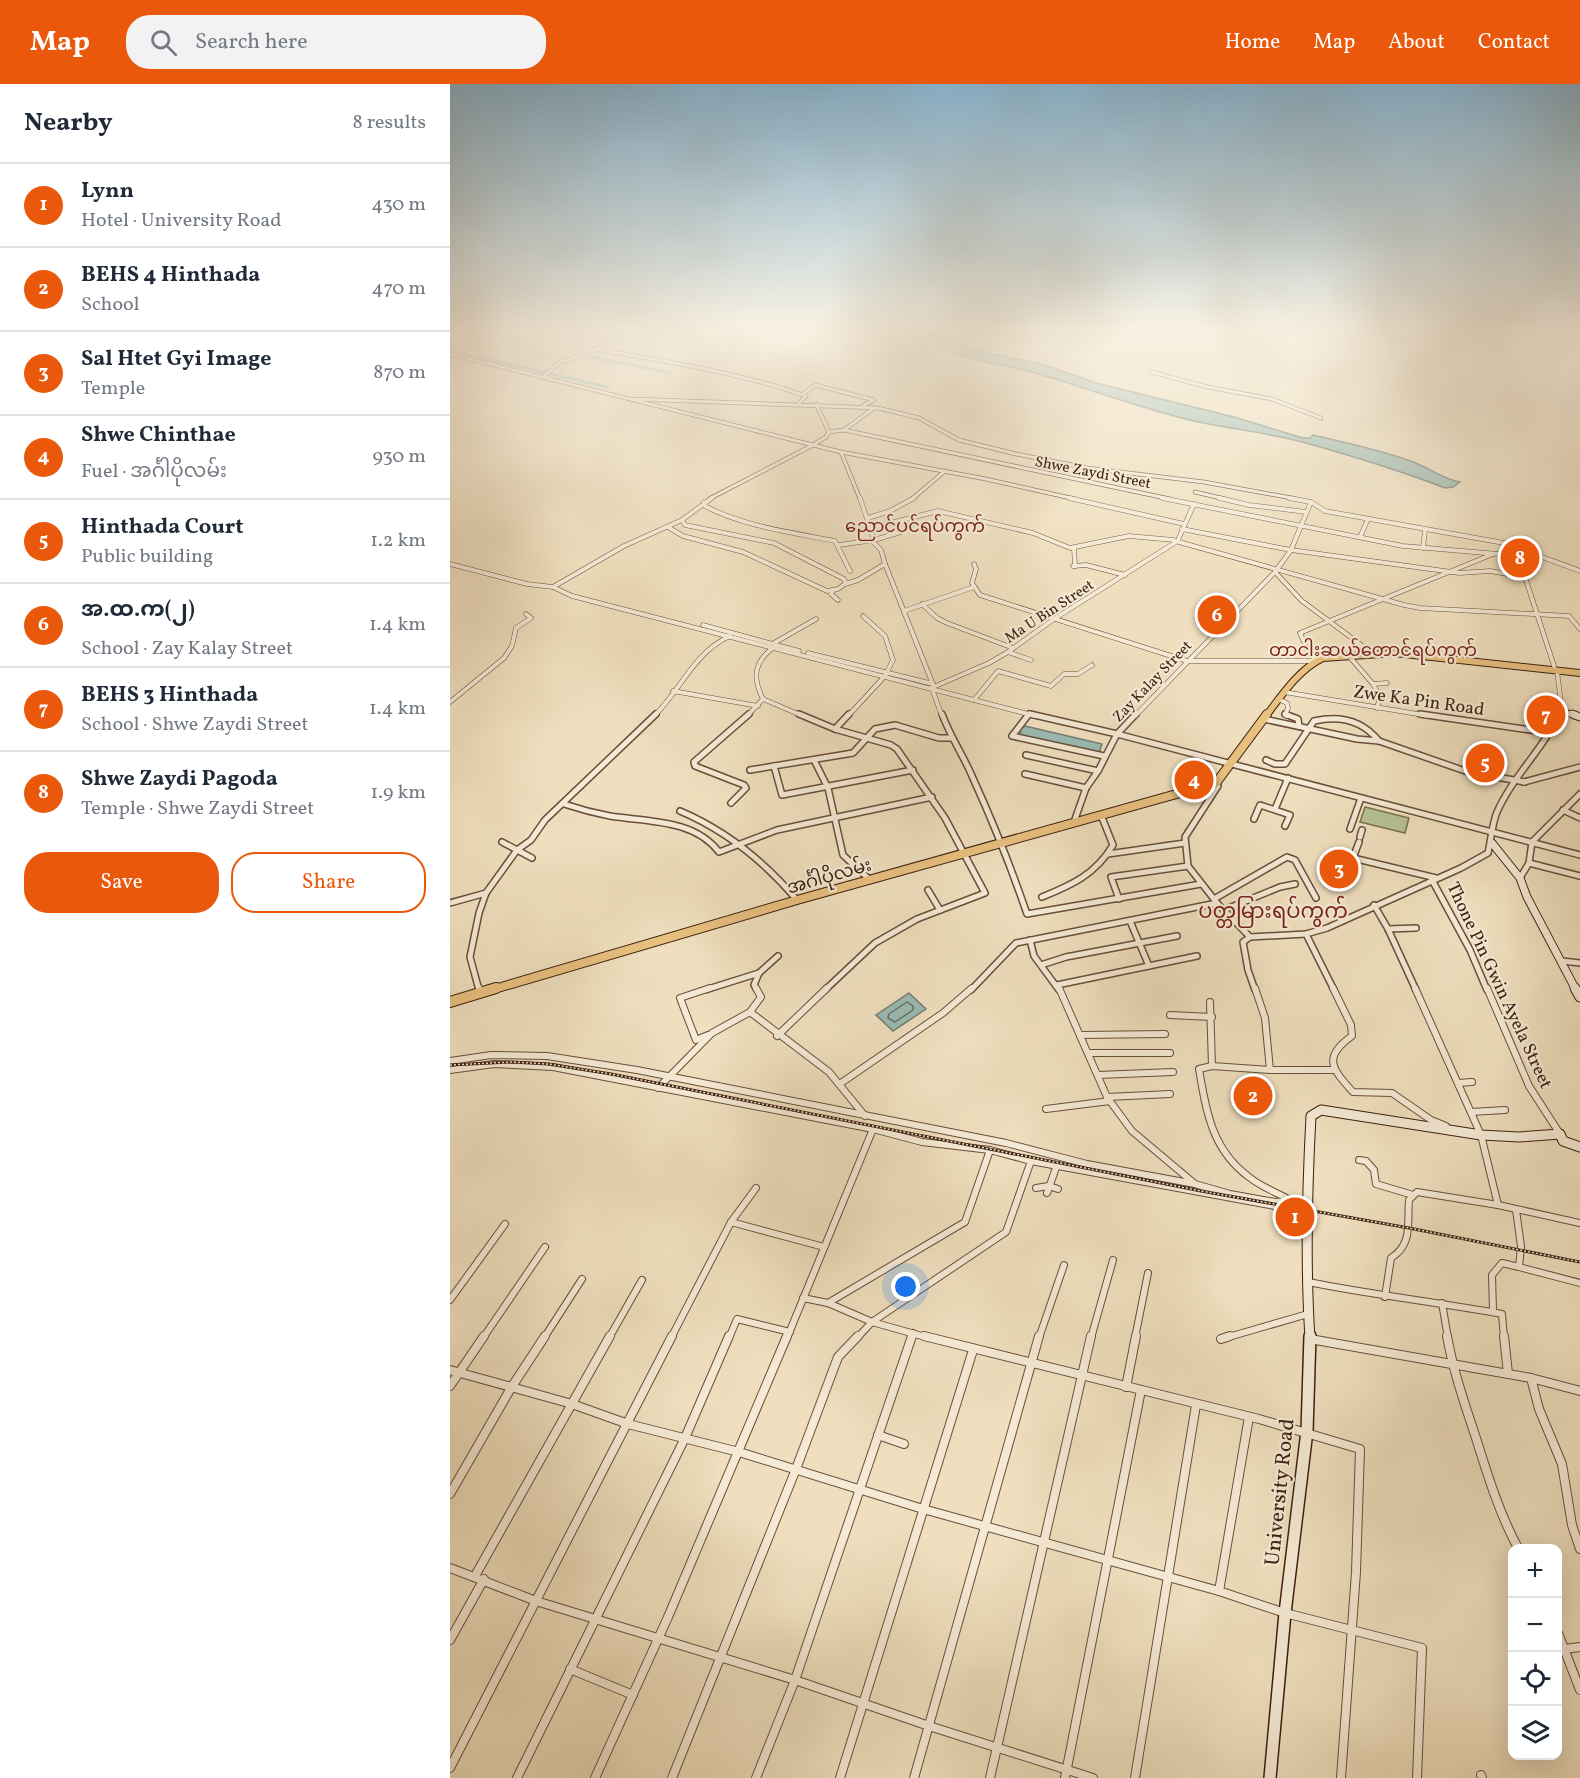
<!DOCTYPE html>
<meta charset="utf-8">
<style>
:root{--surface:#fff;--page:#f2f2f3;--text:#1f2937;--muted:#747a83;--line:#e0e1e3;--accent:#ea580c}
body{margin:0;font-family:Vollkorn,"Noto Sans Myanmar",serif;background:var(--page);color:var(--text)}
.controls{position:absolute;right:18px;bottom:18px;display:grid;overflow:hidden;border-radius:12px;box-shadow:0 6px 24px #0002}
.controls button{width:54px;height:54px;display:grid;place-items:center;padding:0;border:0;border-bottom:2px solid var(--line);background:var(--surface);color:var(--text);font:30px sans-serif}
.you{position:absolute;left:456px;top:1203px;width:21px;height:21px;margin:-15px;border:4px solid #fff;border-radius:50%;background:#1a73e8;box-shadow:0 0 0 9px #1a73e833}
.badge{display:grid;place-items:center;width:39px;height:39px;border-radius:50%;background:var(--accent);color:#fff;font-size:20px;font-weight:700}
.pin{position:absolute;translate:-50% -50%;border:3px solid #fff;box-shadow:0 2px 6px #0006}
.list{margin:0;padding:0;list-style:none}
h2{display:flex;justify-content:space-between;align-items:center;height:78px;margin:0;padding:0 24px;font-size:26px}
h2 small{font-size:20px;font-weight:400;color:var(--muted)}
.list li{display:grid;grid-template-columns:39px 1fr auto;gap:18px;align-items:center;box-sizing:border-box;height:84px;padding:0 24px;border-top:2px solid var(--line)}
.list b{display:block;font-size:22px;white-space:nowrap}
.list p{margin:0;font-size:20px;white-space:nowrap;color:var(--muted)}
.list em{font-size:20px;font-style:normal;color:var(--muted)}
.actions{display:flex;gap:12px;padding:18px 24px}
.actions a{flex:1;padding:14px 0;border:2px solid var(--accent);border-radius:24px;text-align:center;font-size:21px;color:var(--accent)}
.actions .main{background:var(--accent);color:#fff}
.icon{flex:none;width:33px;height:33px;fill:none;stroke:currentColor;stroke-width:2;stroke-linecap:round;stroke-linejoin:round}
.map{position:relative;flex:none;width:1130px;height:1694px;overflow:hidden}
header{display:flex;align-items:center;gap:36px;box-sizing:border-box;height:84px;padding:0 30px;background:var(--accent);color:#fff}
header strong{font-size:28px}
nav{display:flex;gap:33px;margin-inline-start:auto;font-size:21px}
.search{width:420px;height:54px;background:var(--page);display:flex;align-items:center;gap:15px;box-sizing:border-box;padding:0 21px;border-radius:24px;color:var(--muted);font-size:22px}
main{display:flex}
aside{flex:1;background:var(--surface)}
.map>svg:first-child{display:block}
</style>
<header>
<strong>Map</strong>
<div class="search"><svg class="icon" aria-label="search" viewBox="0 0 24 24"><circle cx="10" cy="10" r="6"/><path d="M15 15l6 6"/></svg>Search here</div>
<nav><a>Home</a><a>Map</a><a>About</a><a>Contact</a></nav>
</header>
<main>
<aside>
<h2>Nearby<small>8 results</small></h2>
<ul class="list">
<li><span class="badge">1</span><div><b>Lynn</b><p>Hotel · University Road</p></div><em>430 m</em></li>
<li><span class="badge">2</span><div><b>BEHS 4 Hinthada</b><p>School</p></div><em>470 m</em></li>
<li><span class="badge">3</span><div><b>Sal Htet Gyi Image</b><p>Temple</p></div><em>870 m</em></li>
<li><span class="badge">4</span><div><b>Shwe Chinthae</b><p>Fuel · အင်္ဂါပိုလမ်း</p></div><em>930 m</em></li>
<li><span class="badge">5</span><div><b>Hinthada Court</b><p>Public building</p></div><em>1.2 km</em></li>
<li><span class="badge">6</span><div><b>အ.ထ.က(၂)</b><p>School · Zay Kalay Street</p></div><em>1.4 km</em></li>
<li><span class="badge">7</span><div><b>BEHS 3 Hinthada</b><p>School · Shwe Zaydi Street</p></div><em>1.4 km</em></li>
<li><span class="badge">8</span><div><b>Shwe Zaydi Pagoda</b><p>Temple · Shwe Zaydi Street</p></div><em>1.9 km</em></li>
</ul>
<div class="actions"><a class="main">Save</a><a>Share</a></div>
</aside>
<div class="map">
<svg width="1130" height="1694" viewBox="0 0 1130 1694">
<rect width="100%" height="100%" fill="#efdfbe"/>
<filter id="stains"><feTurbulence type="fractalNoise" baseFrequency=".00333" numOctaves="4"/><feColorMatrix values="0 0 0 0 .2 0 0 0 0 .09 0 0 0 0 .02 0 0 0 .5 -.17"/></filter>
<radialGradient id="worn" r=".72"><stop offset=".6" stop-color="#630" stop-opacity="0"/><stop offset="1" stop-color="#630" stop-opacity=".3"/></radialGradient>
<path fill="#b6c293" stroke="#787051" stroke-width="1.5" d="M915,723l44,11 -4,15 -45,-11z"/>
<g fill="#9abcb5" stroke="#747d73" stroke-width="1.5">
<path d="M479,249l14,6h11l11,7 27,8 52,11 52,18 138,34 69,21h7l3,-3c33,8 68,15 100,27 17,6 29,17 47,20l-7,5 -8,1c-46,-18 -93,-32 -139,-45 -37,-10 -75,-14 -112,-22 -54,-13 -105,-32 -158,-48 -28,-8 -94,-15 -107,-40z"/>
<path d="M575,642l77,18 -3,9 -78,-18 -1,-6z"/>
<path d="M459,909l17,16 -33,22 -17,-16z"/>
</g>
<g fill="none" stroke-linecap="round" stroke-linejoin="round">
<path stroke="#6a6d62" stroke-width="1.5" d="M457,918l6,4v4l-18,12 -7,-4 1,-4z"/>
<g stroke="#9abcb5" stroke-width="3">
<path d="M8,268l149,35"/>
<path d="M142,273l79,16"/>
</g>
<defs>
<g id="street-far4">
<path d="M106,244l49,17"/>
<path d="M33,248l83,29 40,-16"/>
<path d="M634,259l7,-12"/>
<path d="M146,265c70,13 142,23 210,47l-8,8"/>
<path d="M0,270l391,98 145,27 89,20"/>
<path d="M701,288l57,15 64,12 49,19"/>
<path d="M96,293l-1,-2 18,-15"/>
<path d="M353,310l12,-9 59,15 -10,5"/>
<path d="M181,315l247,9 41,10 40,22 57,14 71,14 117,14 93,17"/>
<path d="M366,320l13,28"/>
<path d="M394,346l30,-22"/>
<path d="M391,368l19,47"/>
<path d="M745,408l30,7"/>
<path d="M259,415l104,-54 13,-8 3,-5 15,-2 326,69"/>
<path d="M462,415l33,-28"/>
</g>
<g id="street-far3">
<path d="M410,414l14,42"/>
<path d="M619,414l115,26"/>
<path d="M712,414l241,48 107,9 8,6 7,16 30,92"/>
<path d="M769,414l30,7 57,7"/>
<path d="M839,414l22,4 14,9 179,32 76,28"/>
<path d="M254,418l1,4c37,20 89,27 130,35l15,30"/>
<path d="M418,434l22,-7 24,-13"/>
<path d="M218,443l15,9 60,16 84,39 11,-2 8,-6 -2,-4 -70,-36 -89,-18 -3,-5"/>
<path d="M421,444l67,-17 95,22 37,15 59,-12 45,4"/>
<path d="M732,445l109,21 168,23 31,-2 35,6"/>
<path d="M910,453l8,-18"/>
<path d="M421,456l10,10 4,14"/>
<path d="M728,456l16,-36"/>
<path d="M729,458l225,63 16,3 149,8 11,13"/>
<path d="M389,461l35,-5 27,-8"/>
<path d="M624,464l1,18"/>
<path d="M973,464l2,-18"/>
<path d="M0,480l77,20 26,3 19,9 464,120"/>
<path d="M524,480l2,5 -4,14 8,12 207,66h129"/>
<path d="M623,482l13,-1 39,10"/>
<path d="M825,488l27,29 70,52"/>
<path d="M395,500l13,-4 27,-16 49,123"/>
<path d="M103,503l71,-41 58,-26 30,-22"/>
<path d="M383,507l-2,3 7,6"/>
<path d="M472,520l15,14 10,5 66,25"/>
<path d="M454,527l70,-24"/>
<path d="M253,541l96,26"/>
<path d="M324,559l42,-24"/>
<path d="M324,563c-20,15 -22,30 -11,52l40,17"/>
<path d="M558,568l23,8"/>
<path d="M358,569l125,31"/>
<path d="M898,571l25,29 7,13 -3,11"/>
<path d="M866,577l-9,-12 -7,-16 193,-79"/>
<path d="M1107,587l5,40 -2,5"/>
<path d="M923,600l14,-1"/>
<path d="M481,604l58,-25 19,-11 46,-33 122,-77"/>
<path d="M482,605l10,27"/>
<path d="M223,607l85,15"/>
<path d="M834,608l146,24"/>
<path d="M828,615l9,4 1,5 -3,7 2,1"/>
<path d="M524,616l24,-29 53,15 13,-12h14l14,-9"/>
<path d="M0,618l54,-44 8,-12 4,-18 15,-10 -5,-4"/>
<path d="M204,632c27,-26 40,-64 76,-80"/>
<path d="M297,632l16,-17"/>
<path d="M398,632l37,-40 8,-16 -8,-24 -22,-20"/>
<path d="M685,632l140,-144 16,-22 20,-48"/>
</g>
<g id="street-far2">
<path d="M349,630l36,15 56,16 6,4 48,69 40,75 -68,26 -42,24 -50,47"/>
<path d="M492,630c8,22 21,41 30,62 21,46 39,91 55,138l174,-30"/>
<path d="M579,630l-17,22 92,20"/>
<path d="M580,630l87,20 463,121"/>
<path d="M835,630l13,5 1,7"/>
<path d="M970,630l131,19"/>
<path d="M814,635l93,20 22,2 89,31 57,10"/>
<path d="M385,645l14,-15"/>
<path d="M576,671l72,16 19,-37 19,-20"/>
<path d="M364,676l14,28 15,67 27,25"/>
<path d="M816,676l9,4h10l29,-43c26,-6 48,-1 65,20"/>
<path d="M324,682l8,29 131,-25"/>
<path d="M300,686l103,-17 22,-24 20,-4 44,13h12"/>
<path d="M575,690l61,14"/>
<path d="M1074,698l56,-15"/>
<path d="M766,699l2,3 -33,51 3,29 29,37 33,34 56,-3 21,-6 134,-60 27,-15c3,-13 4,-29 9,-41 16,-36 46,-63 63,-98"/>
<path d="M281,719l15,-15 -2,-3 -49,-19 -1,-4 55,-48"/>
<path d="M114,720c15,5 30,9 46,12 38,6 84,3 109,36l58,-22 155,-33"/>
<path d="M825,725l13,-31"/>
<path d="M1113,726l17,8"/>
<path d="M230,727c47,20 84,50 117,89"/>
<path d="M804,735l6,-14 30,10 -5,11"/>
<path d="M624,738l12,-34 12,-17"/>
<path d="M900,745l11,-31"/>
<path d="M910,753l2,-7"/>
<path d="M52,758l30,16"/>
<path d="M909,758l-6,16 83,20"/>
<path d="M658,770l77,-11"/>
<path d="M1079,779l51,13"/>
<path d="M1070,794l9,-15 3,-21 48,-48"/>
<path d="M982,796l38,70 17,40"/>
<path d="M478,806l12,20"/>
<path d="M592,813c30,-12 54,-23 71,-52l-12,-30"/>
<path d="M669,815l-8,-22 77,-11"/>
<path d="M764,815l73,-42 8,3 21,38"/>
<path d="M0,819l36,-10"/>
<path d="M924,821l14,24 28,61"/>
<path d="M774,826l56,-23 15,-3"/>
<path d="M680,837l19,45"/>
<path d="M938,845l28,-1"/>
<path d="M856,850l28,56"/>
<path d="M800,853l-7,5 5,28 7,20"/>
<path d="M580,856l4,16 25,34"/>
<path d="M1112,877l18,2"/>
<path d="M591,881l25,-8 111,-21"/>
<path d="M607,901l140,-29"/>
<path d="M29,906l-9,-33 9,-44 7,-20 31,-43 14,-10 14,-20 111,-106"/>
<path d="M255,906l54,-17"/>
<path d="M307,906l-3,-5 5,-12 19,-17"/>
<path d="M521,906l45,-47 201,-40"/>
</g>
<g id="street-far1">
<path d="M29,904l1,5"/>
<path d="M609,904l48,109 25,34 63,53 35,10 45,8 16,-1 16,3"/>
<path d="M805,904l10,30 5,52"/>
<path d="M883,904l18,37 1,11c-30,21 -20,33 1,56l39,1 39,27 15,6"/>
<path d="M965,904l66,147 17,70"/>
<path d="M1037,904l42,98 31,48"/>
<path d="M760,918l2,64"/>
<path d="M300,928l79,60 36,44"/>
<path d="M720,931l42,2"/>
<path d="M258,951l-12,5 -16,-42 30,-10"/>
<path d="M630,951l85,-1"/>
<path d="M327,952l50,-48"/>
<path d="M639,969h81"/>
<path d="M0,977l41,-6 56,1 90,14 369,73 81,21 108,20"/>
<path d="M0,986l44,-6 59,3 320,62 49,13 68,8 41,11 276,51"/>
<path d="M648,991l75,-3"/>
<path d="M391,999l102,-70 29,-25"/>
<path d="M1008,999l14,-1"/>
<path d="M208,1004l54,-55 38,-21 11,-15 -5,-9"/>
<path d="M657,1013l63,-3"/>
<path d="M596,1025l64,-8"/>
<path d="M1021,1028l34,-2"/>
<path d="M909,1076l7,1 8,9 2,14 37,11"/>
<path d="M586,1104l13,-2 9,3"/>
<path d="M597,1109l10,-28"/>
<path d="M840,1116c-14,-8 -29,-13 -41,-23 -37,-27 -43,-66 -50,-108l13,-3 58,4h63"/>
<path d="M281,1138l93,25"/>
<path d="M1069,1183l61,16"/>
<path d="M858,1198c65,13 129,20 194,32l2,24"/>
<path d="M935,1213l6,-39c22,-14 16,-34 18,-58l8,-8 81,13 82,18"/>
<path d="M353,1214l25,5 44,19 57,16"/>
<path d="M0,1216l55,-76"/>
<path d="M378,1219l137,-81 25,-72"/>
<path d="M992,1219l6,35"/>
<path d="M1043,1227l-1,-36 10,-12 17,4 2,-21 -5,-36"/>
<path d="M33,1254l62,-91"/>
<path d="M94,1254l38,-59"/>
<path d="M159,1254l33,-58"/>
<path d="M221,1254l60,-116 25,-34"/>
<path d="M279,1254l8,-19 53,13"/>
<path d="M337,1254l86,-209"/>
<path d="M407,1254l15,-16 134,-90 25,-71"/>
<path d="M461,1254l2,-5"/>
<path d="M589,1254l25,-73"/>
<path d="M641,1254l22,-78"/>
<path d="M685,1254l13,-65"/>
<path d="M775,1254l83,-24"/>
</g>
<g id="street">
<path d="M474,1252l335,83 101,30 -4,123 -15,206"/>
<path d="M997,1252c6,34 17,66 28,99 12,38 24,78 43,113"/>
<path d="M1054,1252l4,38"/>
<path d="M771,1255l9,-3"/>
<path d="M860,1255l221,39 49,13"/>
<path d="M0,1286l122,34 56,20 111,28 184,57 296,82 66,22 137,35 -5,130"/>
<path d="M1081,1294l8,31 23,55 10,61 8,24"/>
<path d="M0,1302l34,-50"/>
<path d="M676,1303l10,-51"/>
<path d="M428,1351l26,9"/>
<path d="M0,1410l61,-106 34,-52"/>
<path d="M0,1484l86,33 259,79 134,46 164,52"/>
<path d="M25,1492l135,-240"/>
<path d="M769,1507l30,-174"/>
<path d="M1108,1549l22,57"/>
<path d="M0,1556l34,-61"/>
<path d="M1115,1565l15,-2"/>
<path d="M120,1585l63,26"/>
<path d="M0,1684l222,-432"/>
<path d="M1031,1691l1,3"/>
<path d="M67,1694l168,-340 44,-102"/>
<path d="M145,1694l73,-161 119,-281"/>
<path d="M222,1694l124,-309 42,-112 20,-21"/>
<path d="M306,1694l39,-98 117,-344"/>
<path d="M390,1694l133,-428"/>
<path d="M464,1694l125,-442"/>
<path d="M540,1694l101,-442"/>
<path d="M615,1694l76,-388"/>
<path d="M685,1694l61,-373"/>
</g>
<path id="secondary-far3" d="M1112,627l14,5"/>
<g id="secondary-far2">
<path d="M1122,630l8,3"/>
<path d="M1042,759l28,35 7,19 49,93"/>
</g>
<g id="secondary-far1">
<path d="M1125,904l5,9"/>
<path d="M860,1254c-5,-75 -3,-148 1,-222l10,-6 160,25 38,2 41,-3 3,7 17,6"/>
</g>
<path id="secondary" d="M820,1694l15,-165 22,-182 3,-95"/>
<path id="primary-far2" d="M816,632c15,-20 34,-48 57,-58l72,-5 185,20"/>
<path id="primary-far1" d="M41,906l306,-90 419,-117 51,-69"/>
<path id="primary" d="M0,918l46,-14"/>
</defs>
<use href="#street-far4" stroke="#684e3b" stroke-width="4.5"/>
<use href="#street-far3" stroke="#684e3b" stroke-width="5"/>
<use href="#street-far2" stroke="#684e3b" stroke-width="8"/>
<use href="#street-far1" stroke="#684e3b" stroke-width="8"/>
<use href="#street" stroke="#684e3b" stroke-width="10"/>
<use href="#secondary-far3" stroke="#3b1e0f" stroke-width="7"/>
<use href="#secondary-far2" stroke="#3b1e0f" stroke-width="9"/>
<use href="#secondary-far1" stroke="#3b1e0f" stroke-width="11"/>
<use href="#secondary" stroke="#3b1e0f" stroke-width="14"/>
<use href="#primary-far2" stroke="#3b1e0f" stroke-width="8"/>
<use href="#primary-far1" stroke="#3b1e0f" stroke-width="10"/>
<use href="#primary" stroke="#3b1e0f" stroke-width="12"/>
<use href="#street-far4" stroke="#f5ead5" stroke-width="3"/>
<use href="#street-far3" stroke="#f5ead5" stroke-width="4"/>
<use href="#street-far2" stroke="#f5ead5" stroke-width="5"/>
<use href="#street-far1" stroke="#f5ead5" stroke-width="6"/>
<use href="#street" stroke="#f5ead5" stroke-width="8"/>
<use href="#secondary-far3" stroke="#f5ead5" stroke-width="5"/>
<use href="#secondary-far2" stroke="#f5ead5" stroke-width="7"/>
<use href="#secondary-far1" stroke="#f5ead5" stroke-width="9"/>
<use href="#secondary" stroke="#f5ead5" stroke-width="11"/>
<use href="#primary-far2" stroke="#e8c07f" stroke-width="6"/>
<use href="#primary-far1" stroke="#e8c07f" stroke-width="8"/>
<use href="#primary" stroke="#e8c07f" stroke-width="10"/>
<defs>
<path id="rail" d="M0,981l62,-3 36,2 63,10 590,117 208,37 171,34"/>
</defs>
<use href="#rail" stroke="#3b1e0f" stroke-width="3"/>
<use href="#rail" stroke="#f5ead5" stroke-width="1.5" stroke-dasharray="2" stroke-linecap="butt"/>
</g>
<linearGradient id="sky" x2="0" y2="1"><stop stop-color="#89b7d4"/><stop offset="0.51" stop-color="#f8f1e2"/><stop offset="1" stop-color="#f8f1e2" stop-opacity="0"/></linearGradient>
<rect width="1130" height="481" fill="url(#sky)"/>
<g text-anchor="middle" stroke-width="4.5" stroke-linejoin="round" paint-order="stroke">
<g font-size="15" fill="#3b1e0f" stroke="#f5ead5">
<text transform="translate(643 388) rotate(11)" y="5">Shwe Zaydi Street</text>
<text transform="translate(599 527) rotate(-33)" y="5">Ma U Bin Street</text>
<text transform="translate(702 597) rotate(-46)" y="5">Zay Kalay Street</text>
</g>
<g font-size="18" fill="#7a1f14" stroke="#f5ead5">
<text x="465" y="448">ညောင်ပင်ရပ်ကွက်</text>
<text x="923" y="572">တာငါးဆယ်တောင်ရပ်ကွက်</text>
</g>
<g font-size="18" fill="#3b1e0f" stroke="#f5ead5">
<text transform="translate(969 616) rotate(8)" y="6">Zwe Ka Pin Road</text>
<text transform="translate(379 792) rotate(-16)" y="6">အင်္ဂါပိုလမ်း</text>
<text transform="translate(1050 901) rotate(65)" y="6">Thone Pin Gwin Ayela Street</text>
</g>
<g font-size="21" fill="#7a1f14" stroke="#f5ead5">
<text x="823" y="834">ပတ္တမြားရပ်ကွက်</text>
</g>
<g font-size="21" fill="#3b1e0f" stroke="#f5ead5">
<text transform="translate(829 1408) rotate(-84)" y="7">University Road</text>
</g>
</g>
<rect width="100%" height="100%" filter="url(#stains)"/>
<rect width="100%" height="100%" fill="url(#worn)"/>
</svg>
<div class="controls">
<button>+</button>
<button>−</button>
<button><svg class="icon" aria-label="locate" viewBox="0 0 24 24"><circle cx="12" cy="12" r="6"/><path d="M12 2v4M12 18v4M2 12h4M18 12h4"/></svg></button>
<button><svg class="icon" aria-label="layers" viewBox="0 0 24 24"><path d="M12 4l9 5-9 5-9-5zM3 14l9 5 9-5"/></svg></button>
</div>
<div class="you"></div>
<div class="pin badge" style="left:845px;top:1133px">1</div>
<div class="pin badge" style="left:803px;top:1012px">2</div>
<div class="pin badge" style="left:889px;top:785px">3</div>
<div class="pin badge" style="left:744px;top:696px">4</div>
<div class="pin badge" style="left:1035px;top:679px">5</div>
<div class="pin badge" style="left:767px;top:531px">6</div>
<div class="pin badge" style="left:1096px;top:631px">7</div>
<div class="pin badge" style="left:1070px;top:474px">8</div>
</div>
</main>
